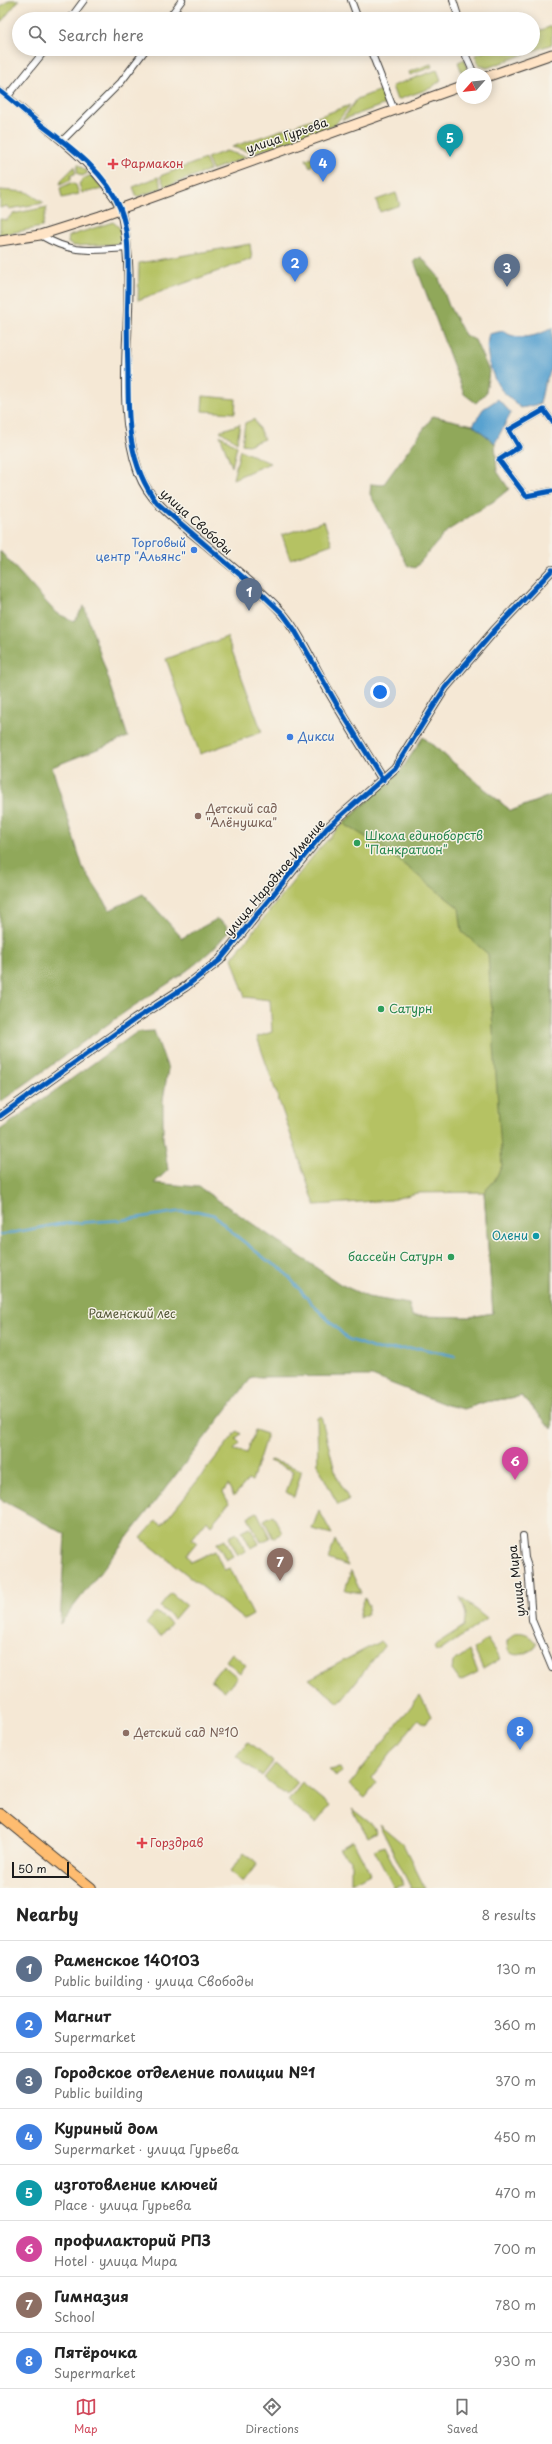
<!DOCTYPE html>
<meta charset="utf-8">
<style>
:root{--surface:#fff;--page:#f2f2f2;--text:#222;--muted:#767676;--line:#e0e0e0;--accent:#d1495b}
body{margin:0;font-family:"Playpen Sans",sans-serif;background:var(--page);color:var(--text)}
.compass{position:absolute;left:456px;top:68px;width:36px;height:36px;border-radius:50%;background:var(--surface);box-shadow:0 2px 10px #0003;rotate:243deg}
.scale{position:absolute;left:12px;bottom:10px;width:57px;box-sizing:border-box;padding-left:4px;border:2px solid #1c1c1c;border-top:0;font-size:11px;line-height:14px;white-space:nowrap;color:#1c1c1c;-webkit-text-stroke:3px #f7f3e8;paint-order:stroke}
.you{position:absolute;left:380px;top:692px;width:14px;height:14px;margin:-10px;border:3px solid #fff;border-radius:50%;background:#1a73e8;box-shadow:0 0 0 6px #1a73e833}
.badge{display:grid;place-items:center;width:26px;height:26px;border-radius:50%;background:var(--accent);color:#fff;font-size:13px;font-weight:700}
.pin{position:absolute;translate:-50% -33px;filter:drop-shadow(0 1px 2px #0008)}
.pin::after{content:'';position:absolute;top:21px;width:14px;height:12px;background:inherit;clip-path:polygon(0 0,100% 0,50% 100%)}
.list{margin:0;padding:0;list-style:none}
h2{display:flex;justify-content:space-between;align-items:center;height:52px;margin:0;padding:0 16px;font-size:17px}
h2 small{font-size:13px;font-weight:400;color:var(--muted)}
.list li{display:grid;grid-template-columns:26px 1fr auto;gap:12px;align-items:center;box-sizing:border-box;height:56px;padding:0 16px;border-top:1px solid var(--line)}
.list b{display:block;font-size:15px;white-space:nowrap}
.list p{margin:0;font-size:13px;white-space:nowrap;color:var(--muted)}
.list em{font-size:13px;font-style:normal;color:var(--muted)}
.icon{flex:none;width:22px;height:22px;fill:none;stroke:currentColor;stroke-width:2;stroke-linecap:round;stroke-linejoin:round}
.map{position:relative;flex:none;width:552px;height:1888px;overflow:hidden}
.search{position:absolute;background:var(--surface);box-shadow:0 2px 10px #0003;left:12px;right:12px;top:12px;height:44px;display:flex;align-items:center;gap:10px;box-sizing:border-box;padding:0 14px;border-radius:22px;color:var(--muted);font-size:15px}
.sheet{height:500px;background:var(--surface)}
nav{display:flex;justify-content:space-around;align-items:center;box-sizing:border-box;height:56px;border-top:1px solid var(--line);background:var(--surface);font-size:11px;color:var(--muted)}
nav a{display:grid;justify-items:center;gap:2px}
nav .on{color:var(--accent)}
.map>svg:first-child{display:block}
</style>
<div class="map">
<svg width="552" height="1888" viewBox="0 0 552 1888">
<rect width="100%" height="100%" fill="#f7f3e8"/>
<filter id="ink" filterUnits="userSpaceOnUse"><feTurbulence type="fractalNoise" baseFrequency=".025" numOctaves="2"/><feDisplacementMap in="SourceGraphic" scale="8" xChannelSelector="R" yChannelSelector="G"/><feConvolveMatrix kernelMatrix="1 2 1 2 8 2 1 2 1" color-interpolation-filters="sRGB"/></filter>
<filter id="wash" filterUnits="userSpaceOnUse"><feTurbulence type="fractalNoise" baseFrequency=".012" numOctaves="4" result="noise"/><feDisplacementMap in="SourceGraphic" scale="16" xChannelSelector="R" yChannelSelector="G"/><feGaussianBlur stdDeviation="0.9" result="paint"/><feColorMatrix in="noise" values="0 0 0 0 0 0 0 0 0 0 0 0 0 0 0 0 0 1.4 0 .05"/><feComposite in="paint" operator="in"/></filter>
<g filter="url(#wash)">
<rect width="100%" height="100%" fill="#f5e8d5"/>
<g fill="#b5c264" stroke="#686f40">
<path d="M9,0h10l-18,22 -1,-14z"/>
<path d="M552,26v18l-65,24 -8,-3 -4,-10 16,-6h42v-16z"/>
<path d="M465,59l2,10 -5,4 -4,-11z"/>
<path d="M431,64l1,3 -22,8 -1,-3z"/>
<path d="M437,70l4,10 -10,8 -34,12 -5,-14z"/>
<path d="M383,89l5,14 -46,17 15,-21z"/>
<path d="M350,105l-15,20 -35,13 -4,-13z"/>
<path d="M293,126l4,13 -44,14 -21,-6z"/>
<path d="M226,151l21,6 -35,13 -5,-12z"/>
<path d="M326,153l3,8 -15,5z"/>
<path d="M321,154l-11,13 -4,-8z"/>
<path d="M205,159l5,11 -45,17 -5,-11z"/>
<path d="M78,164l10,9 -6,3 -5,-3z"/>
<path d="M75,166v8l-4,1v5l-11,4 2,-5z"/>
<path d="M91,175l12,14 -21,4 -3,-9 4,-5z"/>
<path d="M158,177l4,11 -25,9 -4,-10z"/>
<path d="M71,183l5,2 3,9 -17,4 -2,-10z"/>
<path d="M0,190l27,2 17,11 -35,6 -2,-3 -7,2z"/>
<path d="M396,193l4,12 -20,7 -4,-12z"/>
<path d="M47,207l-5,20 -42,8v-16l7,1 5,-6z"/>
<path d="M113,222l7,6 1,13 -3,3 -45,2 -5,-3 1,-7z"/>
<path d="M250,244l2,15 -114,41 1,-37z"/>
<path d="M203,396l33,3 -1,14 -33,-2z"/>
<path d="M254,419l10,20 -16,6 -6,-1 3,-21z"/>
<path d="M240,424l-3,18 -17,-11z"/>
<path d="M220,435l17,11 -5,21z"/>
<path d="M240,450l30,13 -37,16z"/>
<path d="M324,521l8,23 -42,15 -8,-24z"/>
<path d="M227,637l35,95 -62,22 -34,-95z"/>
<path d="M423,737l88,74 41,-16v634l-30,-33 -37,6 -21,7 6,-92 23,-4 -9,-121 -67,1 -26,7 -76,5 -58,-168 15,-5 -2,-32 -25,-3 -13,-39 86,-108 31,-33 53,-48z"/>
<path d="M321,1416l15,59 13,25 -11,5 -20,-39 -1,-48z"/>
<path d="M255,1430l12,4 -15,47 -4,-1 -14,16 -6,-11 -5,7 6,11 -18,22 -4,-5 -15,19 5,3 -10,12 4,8 24,-11 9,19 6,-2 23,47 -9,5 -103,-82 15,-17 6,4 75,-94 4,3 -5,5 4,4 -6,7 13,3z"/>
<path d="M271,1460l28,9 2,4 -7,24 -8,-5 8,-21 -25,-10z"/>
<path d="M319,1510l13,24 -20,-5z"/>
<path d="M257,1512l13,26 -9,4 -13,-25z"/>
<path d="M273,1515l9,18 -9,5 -9,-18z"/>
<path d="M250,1527l9,17 -8,4 -9,-17z"/>
<path d="M237,1533l9,18 -8,4 -9,-18z"/>
<path d="M225,1539l8,17 -7,4 -9,-17z"/>
<path d="M335,1540l13,26 -20,-7z"/>
<path d="M351,1571l10,22 -16,-3z"/>
<path d="M171,1593l15,12 -12,14 -14,-12z"/>
<path d="M364,1597l5,9 -2,8 -8,4z"/>
<path d="M460,1597l27,22 -47,32h-4l-2,-4 2,-3 28,-18 2,-12z"/>
<path d="M156,1612l15,11 -10,13 -15,-12z"/>
<path d="M514,1633c9,-2 18,2 22,10l-2,6c-11,7 -28,11 -27,-8z"/>
<path d="M487,1639l13,20 -17,10 -9,-20z"/>
<path d="M381,1641l4,4 -46,58 -30,-24z"/>
<path d="M469,1651l9,21 -18,9 -8,-11 1,-8z"/>
<path d="M232,1653l14,12 -6,8 -14,-12z"/>
<path d="M223,1665l14,12 -12,14 -14,-11z"/>
<path d="M420,1695l11,21 -5,8 -8,-5 -46,59 5,5 -12,15 -16,-13z"/>
<path d="M248,1742l25,20 -11,14 -26,-20z"/>
<path d="M275,1764l23,19 -11,13 -23,-18z"/>
<path d="M340,1768l2,4 -6,4 -7,-6z"/>
<path d="M302,1783l28,23 -14,17 -28,-22z"/>
<path d="M352,1809l22,17 3,6 -9,5z"/>
<path d="M379,1824l24,20 22,44h-14z"/>
<path d="M353,1841l17,32 -19,10v-23l-12,-11z"/>
<path d="M384,1846l20,39 -10,3 -20,-38z"/>
<path d="M244,1853l13,11 -14,18 -13,-10z"/>
</g>
<g fill="#90a85a" stroke="#56623b">
<path d="M421,257l17,19 11,30 16,29 10,5 14,31 -3,22 -10,10 -12,-9 -50,-133z"/>
<path d="M433,416l40,9 22,18 2,28 12,18 -15,12 -47,30 -32,37 -7,-2 -38,-72 1,-10 12,1z"/>
<path d="M0,551l56,62 18,8 10,-15 44,131 -76,30 31,101 27,42 33,-16 39,44 35,-19 10,7 1,6c-28,35 -64,53 -100,78 -43,30 -85,62 -128,92z"/>
<path d="M423,737l88,74 41,-16v634l-30,-33 -37,6 -21,7 -17,-4 -75,-29 -120,1 -192,247 5,-90 -65,-35v-369l137,-98 17,-1 14,38 -5,31v38l5,32 -14,13 45,4 141,97 28,13 41,7 3,12 58,1 23,-4 -9,-121 10,-11 8,-15 -14,-212 -26,-22 -3,-24 -80,-63 -35,-21 58,-55z"/>
</g>
<g fill="#58a2d0" stroke="#3a5f76">
<path d="M552,328v40l-8,17 -4,19 -19,4c-7,-6 -16,-13 -21,-20 -9,-12 -16,-39 -11,-54l14,-3c15,11 35,5 49,-3z"/>
<path d="M498,399l13,14 -16,30 -22,-18 10,-16z"/>
</g>
<g fill="none" stroke-linecap="round" stroke-linejoin="round">
<path stroke="#58a2d0" stroke-width="2.5" d="M0,1235l59,-11 63,-4 55,-8 20,-1 17,4 20,19 34,27 14,8 32,37 34,33 30,11 41,-2 36,8"/>
</g>
</g>
<g filter="url(#ink)">
<g fill="none" stroke-linecap="round" stroke-linejoin="round">
<defs>
<g id="minor">
<path d="M351,0l7,19"/>
<path d="M453,0l6,19"/>
<path d="M70,19l14,-19"/>
<path d="M168,19l14,-19"/>
<path d="M370,49l24,61"/>
<path d="M463,49l11,25"/>
<path d="M0,91c12,8 22,18 33,27 33,27 66,52 87,90"/>
<path d="M8,96l38,-47"/>
<path d="M62,141l59,-59 25,-33"/>
<path d="M40,235c34,20 50,15 87,13"/>
<path d="M552,421l-8,-11 -35,20 10,17 -20,13 27,36 26,-5"/>
<path d="M523,1536l2,22 3,9 4,53 20,48"/>
</g>
<g id="tertiary">
<path d="M120,208c23,85 -11,181 19,265 12,33 46,53 72,76 24,21 51,41 72,65 17,20 28,46 41,69 19,33 39,65 59,97"/>
<path d="M0,1116l134,-96 51,-33 35,-27 107,-132 68,-60 50,-80 49,-57 58,-61"/>
</g>
<g id="secondary">
<path d="M486,77l66,-23"/>
<path d="M0,241l40,-6 60,-19 362,-130"/>
</g>
<path id="primary" d="M0,1814l91,74"/>
</defs>
<use href="#minor" stroke="#3d3b38" stroke-width="8"/>
<use href="#tertiary" stroke="#3d3b38" stroke-width="10"/>
<use href="#secondary" stroke="#3d3b38" stroke-width="11"/>
<use href="#primary" stroke="#3d3b38" stroke-width="12"/>
<use href="#minor" stroke="#fff" stroke-width="6"/>
<use href="#tertiary" stroke="#fff" stroke-width="8"/>
<use href="#secondary" stroke="#ffe4c6" stroke-width="9"/>
<use href="#primary" stroke="#febc70" stroke-width="10"/>
<defs>
<g id="cycleway">
<path d="M0,91c12,9 23,19 35,29 30,23 71,51 85,88 10,26 8,54 8,81 -1,27 -1,54 0,82 0,47 -1,92 29,132l103,89 23,22 11,15 42,74 47,77"/>
<path d="M552,421l-8,-11 -35,20 10,17 -20,13 27,36 26,-5"/>
<path d="M0,1116l134,-96 51,-33 35,-27 107,-132 68,-60 50,-80 49,-57 58,-61"/>
</g>
</defs>
<use href="#cycleway" stroke="#f7f3e8" stroke-width="8"/>
<use href="#cycleway" stroke="#0057b8" stroke-width="5"/>
</g>
</g>
<g fill="#e0444e" stroke="#f7f3e8" stroke-width="1.5">
<path d="M111 158h4v4h4v4h-4v4h-4v-4h-4v-4h4z"/>
<path d="M140 1837h4v4h4v4h-4v4h-4v-4h-4v-4h4z"/>
</g>
<g fill="#3f7fe0" stroke="#f7f3e8" stroke-width="1.5">
<circle cx="194" cy="550" r="4"/>
<circle cx="290" cy="737" r="4"/>
</g>
<g fill="#8d6e63" stroke="#f7f3e8" stroke-width="1.5">
<circle cx="198" cy="816" r="4"/>
<circle cx="126" cy="1733" r="4"/>
</g>
<g fill="#2e9e5b" stroke="#f7f3e8" stroke-width="1.5">
<circle cx="357" cy="843" r="4"/>
<circle cx="381" cy="1009" r="4"/>
<circle cx="451" cy="1257" r="4"/>
</g>
<circle fill="#0f9aa8" stroke="#f7f3e8" stroke-width="1.5" cx="536" cy="1236" r="4"/>
<g text-anchor="middle" stroke-width="3" stroke-linejoin="round" paint-order="stroke">
<g font-size="12" fill="#1c1c1c" stroke="#f7f3e8">
<text transform="translate(287 136) rotate(-19)" y="4">улица Гурьева</text>
<text transform="translate(196 522) rotate(42)" y="4">улица Свободы</text>
<text transform="translate(275 878) rotate(-50)" y="4">улица Народное Имение</text>
<text transform="translate(517 1581) rotate(-97)" y="4">улица Мира</text>
</g>
<g font-size="12" fill="#be3a42" stroke="#f7f3e8" text-anchor="start">
<text x="121" y="168">Фармакон</text>
<text x="150" y="1847">Горздрав</text>
</g>
<g font-size="12" fill="#366cbe" stroke="#f7f3e8" text-anchor="end">
<text x="186" y="547">Торговый<tspan x="186" dy="14">центр "Альянс"</tspan></text>
<text x="298" y="741" text-anchor="start">Дикси</text>
</g>
<g font-size="12" fill="#785e54" stroke="#f7f3e8" text-anchor="start">
<text x="206" y="813">Детский сад<tspan x="206" dy="14">"Алёнушка"</tspan></text>
<text x="134" y="1737">Детский сад №10</text>
</g>
<g font-size="12" fill="#27864d" stroke="#f7f3e8" text-anchor="start">
<text x="365" y="840">Школа единоборств<tspan x="365" dy="14">"Панкратион"</tspan></text>
<text x="389" y="1013">Сатурн</text>
<text x="443" y="1261" text-anchor="end">бассейн Сатурн</text>
</g>
<g font-size="12" fill="#0d838f" stroke="#f7f3e8" text-anchor="end">
<text x="528" y="1240">Олени</text>
</g>
<g font-size="12" fill="#525635" stroke="#f7f3e8">
<text x="132" y="1318">Раменский лес</text>
</g>
</g>
</svg>
<svg class="compass" viewBox="-18 -18 36 36"><path d="M0-13l5 13h-10z" fill="#e53935"/><path d="M0 13l5-13h-10z" fill="#767676"/></svg>
<div class="scale">50 m</div>
<div class="you"></div>
<div class="pin badge" style="left:249px;top:611px;background:#5c6f8a">1</div>
<div class="pin badge" style="left:295px;top:282px;background:#3f7fe0">2</div>
<div class="pin badge" style="left:507px;top:287px;background:#5c6f8a">3</div>
<div class="pin badge" style="left:323px;top:182px;background:#3f7fe0">4</div>
<div class="pin badge" style="left:450px;top:157px;background:#0f9aa8">5</div>
<div class="pin badge" style="left:515px;top:1480px;background:#d1479c">6</div>
<div class="pin badge" style="left:280px;top:1581px;background:#8d6e63">7</div>
<div class="pin badge" style="left:520px;top:1750px;background:#3f7fe0">8</div>
<div class="search"><svg class="icon" aria-label="search" viewBox="0 0 24 24"><circle cx="10" cy="10" r="6"/><path d="M15 15l6 6"/></svg>Search here</div>
</div>
<section class="sheet">
<h2>Nearby<small>8 results</small></h2>
<ul class="list">
<li><span class="badge" style="background:#5c6f8a">1</span><div><b>Раменское 140103</b><p>Public building · улица Свободы</p></div><em>130 m</em></li>
<li><span class="badge" style="background:#3f7fe0">2</span><div><b>Магнит</b><p>Supermarket</p></div><em>360 m</em></li>
<li><span class="badge" style="background:#5c6f8a">3</span><div><b>Городское отделение полиции №1</b><p>Public building</p></div><em>370 m</em></li>
<li><span class="badge" style="background:#3f7fe0">4</span><div><b>Куриный дом</b><p>Supermarket · улица Гурьева</p></div><em>450 m</em></li>
<li><span class="badge" style="background:#0f9aa8">5</span><div><b>изготовление ключей</b><p>Place · улица Гурьева</p></div><em>470 m</em></li>
<li><span class="badge" style="background:#d1479c">6</span><div><b>профилакторий РПЗ</b><p>Hotel · улица Мира</p></div><em>700 m</em></li>
<li><span class="badge" style="background:#8d6e63">7</span><div><b>Гимназия</b><p>School</p></div><em>780 m</em></li>
<li><span class="badge" style="background:#3f7fe0">8</span><div><b>Пятёрочка</b><p>Supermarket</p></div><em>930 m</em></li>
</ul>
</section>
<nav>
<a class="on"><svg class="icon" aria-label="map" viewBox="0 0 24 24"><path d="M3 6l6-2 6 2 6-2v14l-6 2-6-2-6 2zM9 4v14M15 6v14"/></svg>Map</a>
<a><svg class="icon" aria-label="directions" viewBox="0 0 24 24"><path d="M12 3l9 9-9 9-9-9zM9 14v-3h6M13 9l2 2-2 2"/></svg>Directions</a>
<a><svg class="icon" aria-label="saved" viewBox="0 0 24 24"><path d="M7 4h10v16l-5-4-5 4z"/></svg>Saved</a>
</nav>
